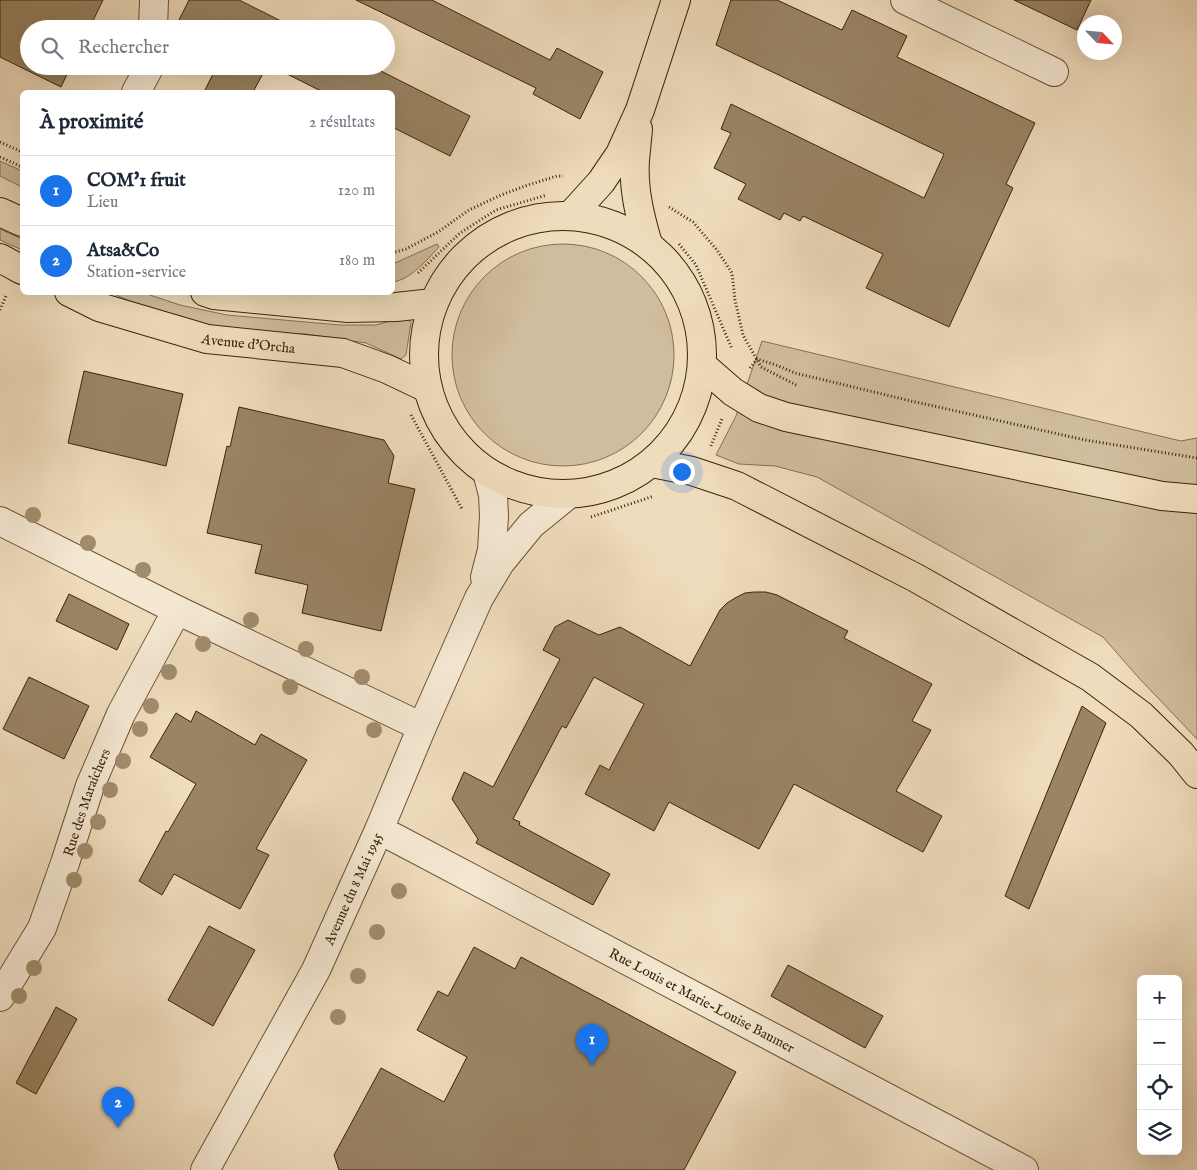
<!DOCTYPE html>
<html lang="fr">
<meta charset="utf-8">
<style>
:root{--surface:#fff;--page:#f6f6f7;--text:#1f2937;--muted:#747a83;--line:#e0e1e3;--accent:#1a73e8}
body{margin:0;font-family:"IM FELL English",serif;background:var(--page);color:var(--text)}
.controls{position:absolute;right:15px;bottom:15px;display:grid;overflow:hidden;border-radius:8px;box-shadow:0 5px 20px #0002}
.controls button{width:45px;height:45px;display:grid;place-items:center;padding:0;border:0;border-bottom:1px solid var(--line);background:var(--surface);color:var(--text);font:25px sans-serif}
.compass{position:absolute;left:1077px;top:15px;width:45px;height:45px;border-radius:50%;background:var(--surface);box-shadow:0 5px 20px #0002;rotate:116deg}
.you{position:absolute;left:681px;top:471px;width:18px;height:18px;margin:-12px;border:4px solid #fff;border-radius:50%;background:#1a73e8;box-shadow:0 0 0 8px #1a73e833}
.badge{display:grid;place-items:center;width:32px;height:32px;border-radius:50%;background:var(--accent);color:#fff;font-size:16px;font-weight:700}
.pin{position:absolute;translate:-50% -41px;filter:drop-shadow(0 1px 2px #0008)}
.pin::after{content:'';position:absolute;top:26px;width:18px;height:15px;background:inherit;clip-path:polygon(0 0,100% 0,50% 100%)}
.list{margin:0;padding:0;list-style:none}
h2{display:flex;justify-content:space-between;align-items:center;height:65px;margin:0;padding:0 20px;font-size:21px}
h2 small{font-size:16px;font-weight:400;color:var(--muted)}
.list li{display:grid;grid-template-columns:32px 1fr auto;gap:15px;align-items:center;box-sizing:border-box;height:70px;padding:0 20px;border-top:1px solid var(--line)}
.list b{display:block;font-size:19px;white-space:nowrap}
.list p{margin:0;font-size:16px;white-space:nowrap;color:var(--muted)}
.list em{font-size:16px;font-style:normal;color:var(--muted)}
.icon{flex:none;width:28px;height:28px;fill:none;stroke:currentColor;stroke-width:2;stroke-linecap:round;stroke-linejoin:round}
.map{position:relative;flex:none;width:1197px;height:1170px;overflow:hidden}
.search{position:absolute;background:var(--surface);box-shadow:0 5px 20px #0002;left:20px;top:20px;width:375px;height:55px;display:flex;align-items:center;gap:12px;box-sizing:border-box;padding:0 18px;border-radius:28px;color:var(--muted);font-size:19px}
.panel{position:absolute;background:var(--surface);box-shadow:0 5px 20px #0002;left:20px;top:90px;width:375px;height:205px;border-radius:8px}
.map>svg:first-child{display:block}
</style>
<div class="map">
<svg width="1197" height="1170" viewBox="0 0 1197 1170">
<rect width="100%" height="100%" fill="#efdcbc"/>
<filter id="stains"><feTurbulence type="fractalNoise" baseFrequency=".004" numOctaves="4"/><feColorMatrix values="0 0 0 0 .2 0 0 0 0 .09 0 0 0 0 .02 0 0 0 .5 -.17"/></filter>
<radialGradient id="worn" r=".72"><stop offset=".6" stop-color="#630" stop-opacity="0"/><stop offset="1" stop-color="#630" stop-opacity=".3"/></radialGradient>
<g fill="#d0bd9d" stroke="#867050">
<path d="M0,161l22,10v16l-22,-11z"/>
<path d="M0,229l22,10v11l-22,-10z"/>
<circle cx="563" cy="355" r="111"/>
<path d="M437,244l2,3c-12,13 -28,32 -46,35v-18z"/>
<path d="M112,293h32l36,12 47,10 113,10h36l25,-7h5l5,4 -5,33 -5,4 -35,-16 -60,-9h-47l-39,-3 -82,-26z"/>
<path d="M762,341l419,100 16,-3v301l-59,-62 -35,-40 -286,-160 -42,-11 -36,-2 -23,-9 20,-39z"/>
</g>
<g fill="#998464" stroke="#3b2404">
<path d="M0,0h103l-14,29h-60v37h42l-10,21 -61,-30z"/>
<path d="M189,0h50l58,29h-100l-18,-9z"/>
<path d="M356,0h76l118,60 7,-12 46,24 -23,47 -47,-25 3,-6z"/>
<path d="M731,0h46l65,30 10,-20 55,26 -10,21 138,66 -29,61 7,4 -64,139 -83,-39 17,-34 -80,-38 -3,5 -16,-8 -4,7 -42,-21 8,-15 -32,-16 17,-35 -10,-4 10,-25 193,94 20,-44 -228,-109z"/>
<path d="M1014,0h77l-14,30z"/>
<path d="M217,66h50l-14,26h-49z"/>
<path d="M271,66h100l99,50 -20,40 -58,-29v-35h-69z"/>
<path d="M84,371l99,23 -17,72 -98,-23z"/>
<path d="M239,407l145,33 10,16 -6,27 27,6 -34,142 -79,-18 6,-28 -53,-12 7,-28 -55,-12 20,-87 3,1z"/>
<path d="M754,592h12l11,3 71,36 -4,7 88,46 -20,37 19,9 -35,61 46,25 -19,36 -129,-68 -35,65 -90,-47 -15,29 -69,-37 15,-29 9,5 35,-66 -50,-27 -28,51 -4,-2 -49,93 7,3 -1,3 91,49 -17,31 -117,-62 2,-4 -26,-40 12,-27 29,15 67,-128 -17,-9 12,-23 13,-7 31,15 21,-8 70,39 30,-56 7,-7 8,-5 10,-5z"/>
<path d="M69,594l60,30 -12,26 -61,-29z"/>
<path d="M29,677l60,29 -25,53 -61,-30z"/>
<path d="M1082,706l24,17 -77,186 -24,-13z"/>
<path d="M196,711l59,34 6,-11 46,26 -51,89 13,6 -29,54 -66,-35 -12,21 -23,-14 27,-50 2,1 28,-48 -46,-27 26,-44 15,9z"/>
<path d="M209,926l46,24 -42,76 -45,-26z"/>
<path d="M474,947l41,22 6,-12 215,115 -52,98h-345l-5,-15 47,-87 63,34 23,-45 -50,-27 21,-39 10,5z"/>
<path d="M788,965l95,51 -18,32 -94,-52z"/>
<path d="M56,1007l21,12 -41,75 -20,-11z"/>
</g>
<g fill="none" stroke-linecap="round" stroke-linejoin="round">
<defs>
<g id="minor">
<path d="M905,0l149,72"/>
<path d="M153,29l1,-29"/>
<path d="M136,92l14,-26"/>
<path d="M0,521l177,89 245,117"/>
<path d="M485,577l7,-27 2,-34 -1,-21 -6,-23"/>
<path id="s1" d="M379,830l18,9 627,331"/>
<path id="s2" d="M0,997l42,-69 23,-65 25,-77 31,-72 56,-104"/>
<path id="s3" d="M205,1170l111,-200 63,-140 43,-103 57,-129 21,-35 31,-38 38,-31"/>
</g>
<g id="major">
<path d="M638,129c-1,10 -2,21 -3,31 -2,29 5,57 13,84"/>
<path d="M0,212l22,10"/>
<path d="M571,215l30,-33 19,-28 20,-44 36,-110"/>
<circle cx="563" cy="355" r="139"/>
<path d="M0,258l22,12"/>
<path id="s4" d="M69,292l30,15 108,32 136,14 44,16 40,19"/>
<path d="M205,292l9,3 134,13 48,-1 37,-4"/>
</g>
<g id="highway">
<path d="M702,365l31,27 26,16 27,9 376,79 35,3"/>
<path d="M652,463l40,8 45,15 179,92 174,99 51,38 40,39 16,20"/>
</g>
</defs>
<use href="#minor" stroke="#685232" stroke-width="30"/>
<use href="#major" stroke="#3b2404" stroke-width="30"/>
<use href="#highway" stroke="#3b2404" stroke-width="30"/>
<g stroke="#3b2404" stroke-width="3" stroke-dasharray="1 2.5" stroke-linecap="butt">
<path d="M0,142l22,10"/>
<path d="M0,157l22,10"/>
<path d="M669,207l24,15 24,28 15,23 3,27 8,35 18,32 37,19"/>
<path d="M679,244l17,21 36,84"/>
<path d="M392,253l14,-4 32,-17 31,-22 32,-15 27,-10 29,-9h6"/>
<path d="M418,273l42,-40 36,-23 51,-15"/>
<path d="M0,310l6,-14"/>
<path d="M750,368l7,-9 19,6 19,8 112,27 178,40 112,18"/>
<path d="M411,415l51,94"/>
<path d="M711,446l11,-27"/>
<path d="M591,517l63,-21"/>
</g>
<use href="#minor" stroke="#f5e8d3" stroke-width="28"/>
<use href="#major" stroke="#efdcbc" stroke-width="28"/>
<use href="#highway" stroke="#efdcbc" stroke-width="28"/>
</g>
<g fill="#a08c6c">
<circle cx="33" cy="515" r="8"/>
<circle cx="88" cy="543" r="8"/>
<circle cx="143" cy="570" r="8"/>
<circle cx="251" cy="620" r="8"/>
<circle cx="203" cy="644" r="8"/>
<circle cx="306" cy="649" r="8"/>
<circle cx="169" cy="672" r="8"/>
<circle cx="362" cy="677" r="8"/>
<circle cx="290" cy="687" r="8"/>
<circle cx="151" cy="706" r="8"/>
<circle cx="140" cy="729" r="8"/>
<circle cx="374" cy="730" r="8"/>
<circle cx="123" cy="761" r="8"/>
<circle cx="110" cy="790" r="8"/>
<circle cx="98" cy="822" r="8"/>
<circle cx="85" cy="851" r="8"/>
<circle cx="74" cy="880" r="8"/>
<circle cx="399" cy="891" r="8"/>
<circle cx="377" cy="932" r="8"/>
<circle cx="34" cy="968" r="8"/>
<circle cx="358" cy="976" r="8"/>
<circle cx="19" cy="996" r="8"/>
<circle cx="338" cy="1017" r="8"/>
</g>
<g text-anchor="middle" stroke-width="5" stroke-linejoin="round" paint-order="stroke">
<g font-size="14" fill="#3b2404" stroke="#f5e8d3">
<text dy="5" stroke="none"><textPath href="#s4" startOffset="188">Avenue d'Orcha</textPath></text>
<text dy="5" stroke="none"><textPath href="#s2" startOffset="214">Rue des Maraîchers</textPath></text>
<text dy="5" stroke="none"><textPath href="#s3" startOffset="318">Avenue du 8 Mai 1945</textPath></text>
<text dy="5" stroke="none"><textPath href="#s1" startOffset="365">Rue Louis et Marie-Louise Baumer</textPath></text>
</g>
</g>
<rect width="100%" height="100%" filter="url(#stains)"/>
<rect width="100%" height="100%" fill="url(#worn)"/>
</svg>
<div class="controls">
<button>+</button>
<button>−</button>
<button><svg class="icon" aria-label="locate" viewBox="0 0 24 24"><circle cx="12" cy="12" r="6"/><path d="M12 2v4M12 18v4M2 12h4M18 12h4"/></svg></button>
<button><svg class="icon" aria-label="layers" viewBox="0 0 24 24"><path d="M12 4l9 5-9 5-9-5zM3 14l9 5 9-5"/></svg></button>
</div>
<svg class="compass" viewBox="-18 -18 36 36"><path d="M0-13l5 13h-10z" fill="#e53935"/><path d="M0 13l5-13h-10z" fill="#747a83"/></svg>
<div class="you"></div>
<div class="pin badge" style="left:592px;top:1065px">1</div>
<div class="pin badge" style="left:118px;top:1128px">2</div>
<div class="search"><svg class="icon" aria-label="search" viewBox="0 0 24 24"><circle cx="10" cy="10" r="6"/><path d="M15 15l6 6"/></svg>Rechercher</div>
<section class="panel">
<h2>À proximité<small>2 résultats</small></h2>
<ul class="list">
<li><span class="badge">1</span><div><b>COM'1 fruit</b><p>Lieu</p></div><em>120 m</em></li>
<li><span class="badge">2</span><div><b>Atsa&amp;Co</b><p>Station-service</p></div><em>180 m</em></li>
</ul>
</section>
</div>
